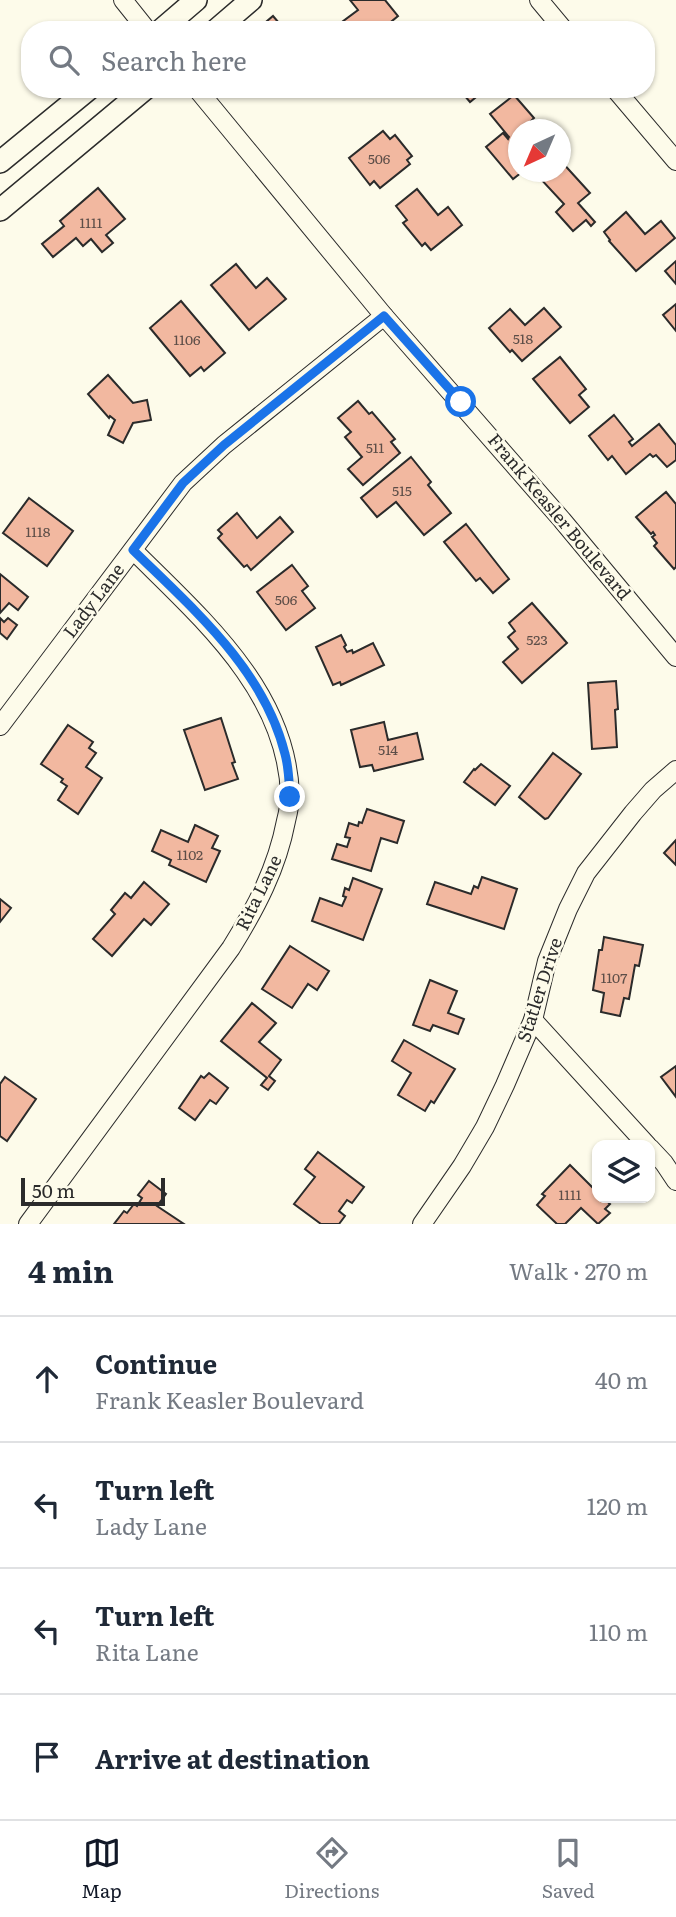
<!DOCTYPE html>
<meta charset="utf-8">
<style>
:root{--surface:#fff;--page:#f6f6f7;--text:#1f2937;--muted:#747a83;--line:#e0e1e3;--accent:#111827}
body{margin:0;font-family:Literata,serif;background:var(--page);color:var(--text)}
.controls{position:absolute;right:21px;bottom:21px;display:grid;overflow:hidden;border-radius:14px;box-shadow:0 2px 5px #0004}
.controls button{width:63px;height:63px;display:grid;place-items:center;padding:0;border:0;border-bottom:2px solid var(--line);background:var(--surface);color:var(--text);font:35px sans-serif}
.compass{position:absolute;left:508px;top:119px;width:63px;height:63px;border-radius:50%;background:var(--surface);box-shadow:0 2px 5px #0004;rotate:224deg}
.scale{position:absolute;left:21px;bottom:18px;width:144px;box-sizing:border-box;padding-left:7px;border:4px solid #2b2b2b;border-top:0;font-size:19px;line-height:24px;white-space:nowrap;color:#2b2b2b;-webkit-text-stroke:5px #fdfbea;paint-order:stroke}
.stop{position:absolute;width:21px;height:21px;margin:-16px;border:5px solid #1a73e8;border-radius:50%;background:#fff}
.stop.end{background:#1a73e8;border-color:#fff;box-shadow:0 2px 7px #0008}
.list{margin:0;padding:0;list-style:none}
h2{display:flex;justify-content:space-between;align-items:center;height:91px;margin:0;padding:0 28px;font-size:30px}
h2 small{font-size:23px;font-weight:400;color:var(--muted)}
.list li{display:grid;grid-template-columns:46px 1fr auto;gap:21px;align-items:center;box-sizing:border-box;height:126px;padding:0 28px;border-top:2px solid var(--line)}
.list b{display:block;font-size:26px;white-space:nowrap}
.list p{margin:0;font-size:23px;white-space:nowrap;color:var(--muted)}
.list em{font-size:23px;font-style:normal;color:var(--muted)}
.icon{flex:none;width:38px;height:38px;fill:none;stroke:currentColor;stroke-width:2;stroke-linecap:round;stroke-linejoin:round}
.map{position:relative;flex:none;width:676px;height:1224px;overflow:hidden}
.search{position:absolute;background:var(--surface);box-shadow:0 2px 5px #0004;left:21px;right:21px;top:21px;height:77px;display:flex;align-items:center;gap:18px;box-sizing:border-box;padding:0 24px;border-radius:28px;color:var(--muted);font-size:26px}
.sheet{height:595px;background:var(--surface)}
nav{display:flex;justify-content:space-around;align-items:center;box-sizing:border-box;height:98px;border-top:2px solid var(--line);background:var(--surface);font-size:19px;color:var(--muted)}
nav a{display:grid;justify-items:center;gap:4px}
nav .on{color:var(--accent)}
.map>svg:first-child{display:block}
</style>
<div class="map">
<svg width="676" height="1224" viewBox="0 0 676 1224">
<rect width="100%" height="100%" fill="#fdfbea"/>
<g fill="#f2b8a0" stroke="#2b2b2b" stroke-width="2">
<path d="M350,0h35l13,16 -17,14h-32l-7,-8 16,-12z"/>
<path d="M273,16l12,14h-23l-2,-3z"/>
<path d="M459,89h27l-16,13z"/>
<path d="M514,95l20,23 -3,3 7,9h-20v42h4l-9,7 -27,-32 17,-14 5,6 1,-2 -19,-23z"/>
<path d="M383,131l7,8 5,-4 17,21 -5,4 3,4 -30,24 -6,-7 -4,4 -21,-27z"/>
<path d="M560,160l30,33 -12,10 17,19 -4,4 -5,-6 -13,11 -17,-19 8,-8 -27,-29 4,-3h19z"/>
<path d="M98,188l27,31 -19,16 7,8 -11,9 -11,-13 -8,7 -7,-8 -23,19 -11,-13 22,-18 -4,-5z"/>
<path d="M417,189l21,26 10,-8 14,18 -31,25 -6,-7 -3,3 -19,-23 4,-3 -11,-14z"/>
<path d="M626,212l19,22 16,-13 14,17 -39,33 -27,-30 1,-1 -6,-8z"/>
<path d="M676,261v23l-11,-13z"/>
<path d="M236,264l20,24 11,-10 19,21 -37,31 -38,-45z"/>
<path d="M181,301l44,52 -21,18 -3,-4 -11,9 -40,-48z"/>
<path d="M676,304v27l-13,-16z"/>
<path d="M544,308l17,19 -39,34 -10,-11 -2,2 -21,-24 21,-19 15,16z"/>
<path d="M560,357l26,32 -7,6 10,12 -19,16 -37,-44z"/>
<path d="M108,375l25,28 14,-3 4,20 -18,3 -10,20 -15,-8 7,-15 -5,-4 -1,2 -21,-24z"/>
<path d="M358,401l11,13 3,-2 23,27 -4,3 9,11 -37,32 -15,-16 14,-12 -17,-20 6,-5 -13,-14z"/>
<path d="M614,415l19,24 -4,3 3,4 27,-22 17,21v15l-9,7 -11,-12 -3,2 -3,-3 -24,20 -14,-18 -4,4 -19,-24z"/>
<path d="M411,457l20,25 -3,3 23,28 -27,22 -28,-33 -19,15 -16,-19z"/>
<path d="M666,492l10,12v63l-2,2 -20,-23 3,-3 -5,-6 3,-2 -2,-3 -2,2 -15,-17z"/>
<path d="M29,498l44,33 -26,35 -44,-33z"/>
<path d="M237,513l20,25 23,-21 13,15 -42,38 -4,-5 -3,2 -26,-29 4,-4 -4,-4z"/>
<path d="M466,524l43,55 -16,14 -13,-15 -4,3 -32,-39z"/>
<path d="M292,565l16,21 -6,5 13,17 -29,22 -29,-38z"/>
<path d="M0,574l28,23 -10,13 -9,-7 -9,10z"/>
<path d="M532,603l35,40 -45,40 -19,-21 15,-13 -10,-12 7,-6 -6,-8z"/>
<path d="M0,618l4,4 4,-4 9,7 -10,14 -7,-6z"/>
<path d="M341,635l5,10 -2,2 3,5 5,-2 1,3 20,-10 11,22 -43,20 -1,-3 -7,3 -17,-38z"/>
<path d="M616,681l2,28 -3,1 2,37 -25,2 -4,-66z"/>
<path d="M221,718l14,44 -3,1 6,16 -33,11 -21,-60z"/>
<path d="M384,722l4,18 29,-7 6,26 -49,12 -2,-6 -12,2 -9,-37z"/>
<path d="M68,725l25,17 -4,6 7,5 -10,14 16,11 -24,36 -20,-14 9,-14 -6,-4 2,-3 -22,-15z"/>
<path d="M553,753l28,21 -33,44 -3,1 -26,-22z"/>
<path d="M481,764l29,22 -15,19 -31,-23 10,-13 1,1z"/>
<path d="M367,809l37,12 -7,22 -16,-5 -10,33 -39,-12 5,-15 10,3 3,-9 -5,-1 4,-14 9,3 1,-4 3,1z"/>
<path d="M195,825l23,11 -6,12 8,3 -14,31 -37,-17 2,-5 -19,-9 9,-21 27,12z"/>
<path d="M676,840v25l-12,-12z"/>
<path d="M482,877l35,12 -13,40 -77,-25 8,-22 36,12 3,-8 4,2z"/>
<path d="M353,878l29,11 -19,51 -51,-19 8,-23 22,8 4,-9 -3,-1 2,-8 4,2z"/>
<path d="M144,882l25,22 -18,21 -7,-6 -32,37 -19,-17 22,-25 -4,-4 14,-17 6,5z"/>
<path d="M0,899l11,9 -11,14z"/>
<path d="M604,937l39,8 -4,21 -4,-1 -6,34 -5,-1 -4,18 -19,-4 3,-19 -11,-3 6,-40h3z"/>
<path d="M290,946l39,25 -12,19 -9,-6 -16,24 -30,-19z"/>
<path d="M430,980l27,11 -9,22 16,6 -6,15 -25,-9 -3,6 -17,-6z"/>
<path d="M252,1003l24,20 -17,19 22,18 -12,16 6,5 -7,9 -7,-5 6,-7 -46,-37z"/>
<path d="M404,1040l51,29 -21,34 -3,-2 -6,10 -27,-16 13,-22 -19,-12z"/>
<path d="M676,1066v31l-15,-20z"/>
<path d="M209,1073l19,15 -12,16 -6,-4 -15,20 -16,-12 22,-32 3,2z"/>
<path d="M5,1077l31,22 -29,42 -7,-5v-52z"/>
<path d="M318,1152l46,35 -12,16 -5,-3 -8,11 6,5 -6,8h-18l-27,-20 21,-27 -10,-8z"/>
<path d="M570,1165l27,27v6h6l7,6 -5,5 5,4 -12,11 -17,-16 -16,16h-8l-20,-19 8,-9 -3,-2z"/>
<path d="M149,1181l17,13 -9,12 27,18h-70l10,-13 3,2 7,-9 3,2 5,-8 -4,-3z"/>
</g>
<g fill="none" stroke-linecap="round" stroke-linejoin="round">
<defs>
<g id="minor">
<path d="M123,0l24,30"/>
<path d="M539,0l25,30"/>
<path d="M197,89l187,227 178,204 114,137"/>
<path d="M615,89l61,72"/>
<path d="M0,726l183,-243 41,-38 160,-129"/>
<path d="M533,1020l114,125"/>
<path d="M650,1148l14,15 12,18"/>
<path d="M28,1224l203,-276c25,-40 46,-80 55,-127 2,-8 4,-17 4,-26 -3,-104 -89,-177 -157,-245"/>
<path d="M422,1224l40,-58 23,-39 20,-42 28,-65 14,-59 21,-52 18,-36 47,-60 20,-23 23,-20"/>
</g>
<g id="tertiary">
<path d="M161,30l35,-30"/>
<path d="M216,30l35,-30"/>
<path d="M0,162l89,-73"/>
<path d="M0,210l145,-121"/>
</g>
</defs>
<use href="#minor" stroke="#2b2b2b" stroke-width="20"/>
<use href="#tertiary" stroke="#2b2b2b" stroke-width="24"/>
<use href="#minor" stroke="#fdfbea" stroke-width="18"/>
<use href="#tertiary" stroke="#fdfbea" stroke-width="21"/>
</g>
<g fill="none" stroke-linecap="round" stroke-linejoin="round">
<path stroke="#1a73e8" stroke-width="9" d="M290,797c-1,-14 -1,-29 -5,-43 -21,-85 -92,-145 -152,-204l50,-67 41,-38 160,-129 77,86"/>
</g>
<g text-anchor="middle" stroke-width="5" stroke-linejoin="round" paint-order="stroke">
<g font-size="14" fill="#5d4e48">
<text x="379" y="164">506</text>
<text x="91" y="228">1111</text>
<text x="523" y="344">518</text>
<text x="187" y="345">1106</text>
<text x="375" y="453">511</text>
<text x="402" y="496">515</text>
<text x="38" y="537">1118</text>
<text x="286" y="605">506</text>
<text x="537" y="645">523</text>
<text x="388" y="755">514</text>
<text x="190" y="860">1102</text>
<text x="614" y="983">1107</text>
<text x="570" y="1200">1111</text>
</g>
<g font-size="18" fill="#2b2b2b" stroke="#fdfbea">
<text transform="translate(559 517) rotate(50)" y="6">Frank Keasler Boulevard</text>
<text transform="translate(94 601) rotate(-53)" y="6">Lady Lane</text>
<text transform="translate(259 893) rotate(-64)" y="6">Rita Lane</text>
<text transform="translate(540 990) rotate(-72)" y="6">Statler Drive</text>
</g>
</g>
</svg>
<div class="controls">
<button><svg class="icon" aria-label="layers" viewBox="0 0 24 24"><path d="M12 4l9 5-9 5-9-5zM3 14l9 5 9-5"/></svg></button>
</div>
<svg class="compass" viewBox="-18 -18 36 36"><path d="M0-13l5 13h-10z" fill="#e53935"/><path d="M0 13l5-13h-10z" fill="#747a83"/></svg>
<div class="scale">50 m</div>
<div class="stop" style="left:461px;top:402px"></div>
<div class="stop end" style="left:290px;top:797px"></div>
<div class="search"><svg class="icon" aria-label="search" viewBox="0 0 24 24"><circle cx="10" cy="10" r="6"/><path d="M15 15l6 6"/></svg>Search here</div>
</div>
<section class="sheet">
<h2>4 min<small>Walk · 270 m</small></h2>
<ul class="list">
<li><svg class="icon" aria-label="ahead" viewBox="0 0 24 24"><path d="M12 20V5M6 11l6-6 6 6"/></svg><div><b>Continue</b><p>Frank Keasler Boulevard</p></div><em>40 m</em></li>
<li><svg class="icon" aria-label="left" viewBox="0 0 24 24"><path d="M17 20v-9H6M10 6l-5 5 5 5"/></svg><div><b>Turn left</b><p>Lady Lane</p></div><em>120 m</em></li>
<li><svg class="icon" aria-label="left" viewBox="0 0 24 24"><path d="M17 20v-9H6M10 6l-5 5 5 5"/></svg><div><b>Turn left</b><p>Rita Lane</p></div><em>110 m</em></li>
<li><svg class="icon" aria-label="arrive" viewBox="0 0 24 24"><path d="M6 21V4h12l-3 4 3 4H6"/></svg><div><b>Arrive at destination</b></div></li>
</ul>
</section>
<nav>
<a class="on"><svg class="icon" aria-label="map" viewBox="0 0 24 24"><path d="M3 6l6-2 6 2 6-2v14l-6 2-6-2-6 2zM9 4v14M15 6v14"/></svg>Map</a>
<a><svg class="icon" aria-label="directions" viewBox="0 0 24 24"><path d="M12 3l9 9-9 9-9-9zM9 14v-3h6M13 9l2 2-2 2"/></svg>Directions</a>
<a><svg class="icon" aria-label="saved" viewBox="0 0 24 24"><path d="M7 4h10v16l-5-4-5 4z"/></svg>Saved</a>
</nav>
